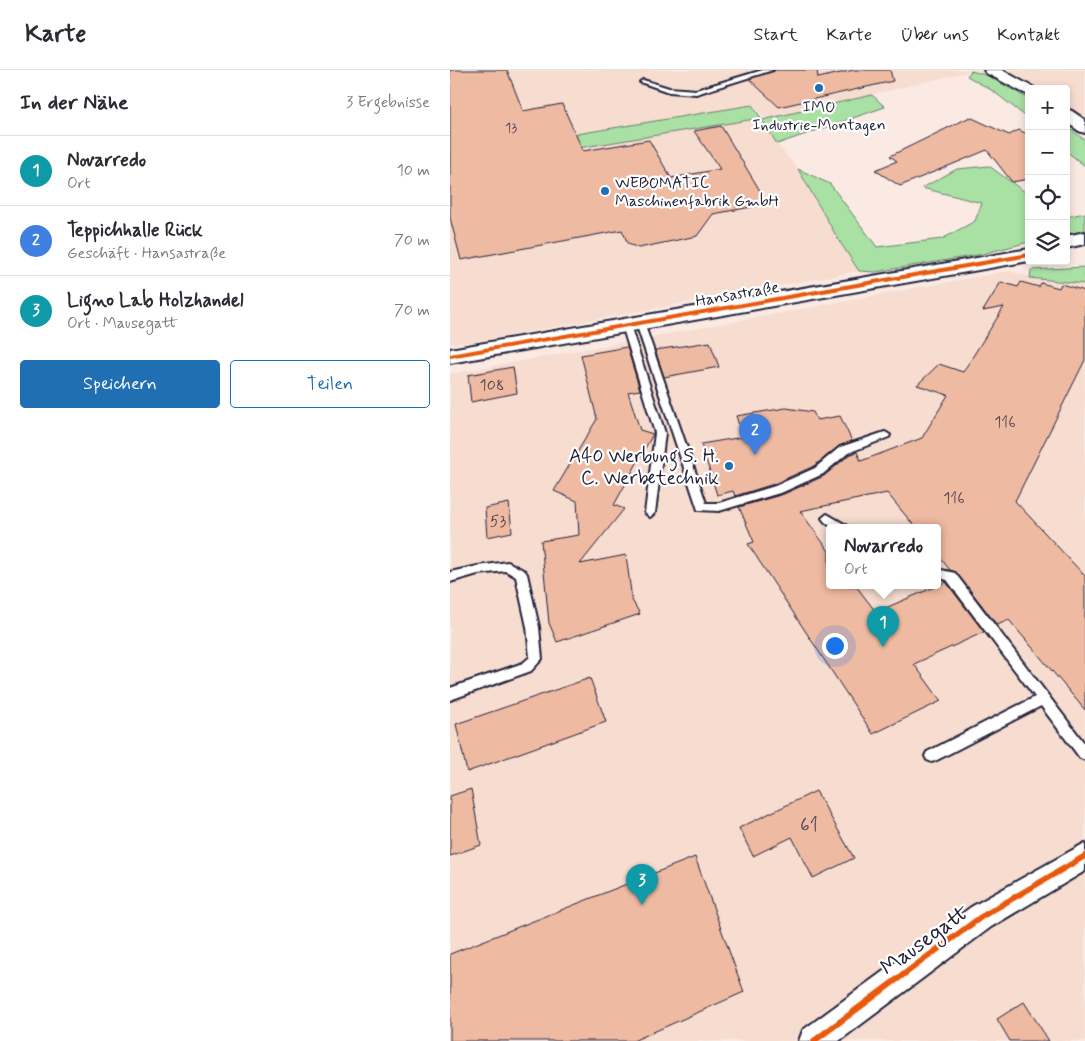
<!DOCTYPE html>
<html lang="de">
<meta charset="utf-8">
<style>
:root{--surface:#fff;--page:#f2f2f3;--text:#2b2b33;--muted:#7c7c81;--line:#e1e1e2;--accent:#1f6fb2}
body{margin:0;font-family:Mynerve,sans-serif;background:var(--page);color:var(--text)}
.controls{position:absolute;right:15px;top:15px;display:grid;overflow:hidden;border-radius:5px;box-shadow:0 2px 8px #0003}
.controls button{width:45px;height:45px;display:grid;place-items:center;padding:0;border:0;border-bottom:1px solid var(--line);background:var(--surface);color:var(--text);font:25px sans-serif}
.you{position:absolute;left:384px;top:575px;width:18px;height:18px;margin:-12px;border:4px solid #fff;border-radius:50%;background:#1a73e8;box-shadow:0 0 0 8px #1a73e833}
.badge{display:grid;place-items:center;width:32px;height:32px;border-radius:50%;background:var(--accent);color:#fff;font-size:16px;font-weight:700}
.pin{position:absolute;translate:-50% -41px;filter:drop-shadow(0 1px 2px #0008)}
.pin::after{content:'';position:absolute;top:26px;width:18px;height:15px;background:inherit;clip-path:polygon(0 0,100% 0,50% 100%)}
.popup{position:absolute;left:376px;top:454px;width:115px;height:65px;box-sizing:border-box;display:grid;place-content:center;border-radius:5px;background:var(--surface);filter:drop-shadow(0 1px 4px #0005);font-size:16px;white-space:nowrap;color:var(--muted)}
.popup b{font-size:19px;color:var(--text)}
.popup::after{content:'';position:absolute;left:50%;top:100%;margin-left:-10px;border:10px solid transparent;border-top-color:var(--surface)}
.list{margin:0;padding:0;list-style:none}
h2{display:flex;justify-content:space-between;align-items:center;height:65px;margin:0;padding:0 20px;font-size:21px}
h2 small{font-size:16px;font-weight:400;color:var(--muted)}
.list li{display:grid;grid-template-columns:32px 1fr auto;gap:15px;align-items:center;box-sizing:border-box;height:70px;padding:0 20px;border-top:1px solid var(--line)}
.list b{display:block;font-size:19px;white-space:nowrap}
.list p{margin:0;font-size:16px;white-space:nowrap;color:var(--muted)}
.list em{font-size:16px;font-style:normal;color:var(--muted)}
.actions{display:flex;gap:10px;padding:15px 20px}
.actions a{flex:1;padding:11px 0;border:1px solid var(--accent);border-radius:5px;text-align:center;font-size:18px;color:var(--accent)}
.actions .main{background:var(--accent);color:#fff}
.icon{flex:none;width:28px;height:28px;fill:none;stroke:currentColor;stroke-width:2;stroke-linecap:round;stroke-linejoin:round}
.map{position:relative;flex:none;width:635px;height:971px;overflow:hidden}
header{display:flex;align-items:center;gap:30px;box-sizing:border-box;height:70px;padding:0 25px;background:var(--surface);border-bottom:1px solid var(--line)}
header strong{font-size:24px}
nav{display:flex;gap:28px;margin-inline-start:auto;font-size:18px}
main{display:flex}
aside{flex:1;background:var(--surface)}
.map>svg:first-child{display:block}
</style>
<header>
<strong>Karte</strong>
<nav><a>Start</a><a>Karte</a><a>Über uns</a><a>Kontakt</a></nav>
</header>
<main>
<aside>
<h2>In der Nähe<small>3 Ergebnisse</small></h2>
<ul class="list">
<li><span class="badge" style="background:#0f9aa8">1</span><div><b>Novarredo</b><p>Ort</p></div><em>10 m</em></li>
<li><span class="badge" style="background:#3f7fe0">2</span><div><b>Teppichhalle Rück</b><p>Geschäft · Hansastraße</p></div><em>70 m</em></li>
<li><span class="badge" style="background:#0f9aa8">3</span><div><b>Ligno Lab Holzhandel</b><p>Ort · Mausegatt</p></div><em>70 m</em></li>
</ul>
<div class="actions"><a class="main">Speichern</a><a>Teilen</a></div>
</aside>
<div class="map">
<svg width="635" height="971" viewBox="0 0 635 971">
<rect width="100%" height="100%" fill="#faeae3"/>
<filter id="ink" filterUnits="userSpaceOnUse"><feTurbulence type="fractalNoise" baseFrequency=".02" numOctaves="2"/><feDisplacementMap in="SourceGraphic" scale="10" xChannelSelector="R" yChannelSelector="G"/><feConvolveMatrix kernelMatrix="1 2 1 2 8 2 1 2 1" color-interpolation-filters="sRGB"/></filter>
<g filter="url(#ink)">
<g fill="#f7dcd0" fill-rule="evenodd">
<path d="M0,0h635v49l-19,-12v-18h-28l-20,-14 -47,-4 -203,48 -17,-14 -301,50z"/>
<path d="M311,48l16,26 21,25 40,70 21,32 -387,71 -22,2v-175z"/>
<path d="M559,201l26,7 50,6v757h-635v-667zM379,458h108v58h-108z"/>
</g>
<g fill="#a9e0a3" stroke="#66816f">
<path d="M521,1l15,4 43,24v20l-36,-28 -26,-15z"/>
<path d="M422,25l13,12 -108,37 -15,-24z"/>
<path d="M302,35l9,13 -311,51v-14z"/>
<path d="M616,56l19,14v26l-19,-15z"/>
<path d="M539,96l40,29v47l-51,13 -103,17 -16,-1 -21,-32 -40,-70 32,15 47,63 65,-8 33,-18 7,-18 -60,-15 35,-19z"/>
<path d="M635,143v19l-19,3v-18z"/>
<path d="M635,197v17l-55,-6 1,-8z"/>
</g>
<g fill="#efbaa2" stroke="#22223b">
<path d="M0,0h57l16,41 39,-7 21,47 66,-11 22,38 49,-9 -26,-38 27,-5 47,78 -55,10 -16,22 -58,12 -11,-4 -6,-14 -161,30 -11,-42z"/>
<path d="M325,0h42l1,8 36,-8h36l3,11 -114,26 -30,-28z"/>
<path d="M520,47l39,18 10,-5 10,5v44l-17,3 -25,-32 -87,36 -25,-16 22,-9 -7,-5z"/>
<path d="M551,212l17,5 3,-5 18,5 2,-4 18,5 2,-4 24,7v69l-70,141 70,75v134l-76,-90 -12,5 -41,-53 -6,-2 -13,-16v-26h-21l-29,-35 -87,18 29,40v35h27l20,26 70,-30 38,50 -70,32 27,37 -68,33 -125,-190 6,-2 -15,-35 45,-13 40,-18 25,-21 8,-3 4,9 61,-23 26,-43 -31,-10 22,-21 24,8 41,-65 -21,4z"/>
<path d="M260,272l9,25 -55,10 -9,-27z"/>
<path d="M177,277l13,43 -12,2 12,38 13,4 -39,71 10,4 -44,55 46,-9 6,45 8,14 -83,28 -8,-19 -8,-82 38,-6 -2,-34 -23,-10 43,-72 -16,-64z"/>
<path d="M63,297l4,26 -46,9 -3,-27z"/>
<path d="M336,338l27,4 4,8 23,-4 12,25 -13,5 -25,20 -40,18 -39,12 -2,-5 -16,4 -16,-51 42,-7 -7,-21z"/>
<path d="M59,433l3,29 -25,5 -2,-29z"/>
<path d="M140,608l16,44 -139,50 -11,-48z"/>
<path d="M21,719l10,56 -31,11v-60z"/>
<path d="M366,721l38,67 -41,20 -21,-41 -39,19 -14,-28z"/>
<path d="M245,787l49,135 -111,49h-183v-87z"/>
<path d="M574,932l25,39h-39l-13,-22z"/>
</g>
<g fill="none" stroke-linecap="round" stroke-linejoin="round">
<defs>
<g id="service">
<path d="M313,0h10l-77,24 -27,-2 -29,-10 3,-2 26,8 27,2z"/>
<path d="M190,250l4,3 62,180h13l56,-17 40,-18 25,-21 45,-15 5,3 -1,2 -41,16 -25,21 -40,18 -64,19 -21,-1 -62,-187z"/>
<path d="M176,252l4,3 35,108 -10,80 -5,4 -5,-4 10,-80 -33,-108z"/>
<path d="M377,444l19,11 1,3c-10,0 -19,0 -25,-10z"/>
<path d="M58,492l17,9 2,3 12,53 3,32 -11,12 -81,29v-12l73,-25 7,-6 -3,-30 -11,-50 -10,-6 -28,3 -28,8v-10l28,-6z"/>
<path d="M487,499l18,4 130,171v16l-5,-2 -39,-52 -104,54 -5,2 -5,-2 -2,-4 2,-4 108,-55 -88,-117 -10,-3z"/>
</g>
<path id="minor" d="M635,773v28l-94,56 -152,114h-40l4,-11 168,-123z"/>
<g id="tertiary">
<path d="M534,0h18l34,19h-7v6l-5,-2 -38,-20z"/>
<path d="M616,39l6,2 13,9v13l-6,-2 -13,-9z"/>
<path d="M635,162v12l-19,4v-12z"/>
<path d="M579,179v12l-579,102v-14z"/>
</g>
</defs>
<use href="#service" stroke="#22223b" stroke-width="4"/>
<use href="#minor" stroke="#22223b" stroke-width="4"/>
<use href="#tertiary" stroke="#22223b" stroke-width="4"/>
<use href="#service" fill="#fff" fill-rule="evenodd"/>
<use href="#minor" fill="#fff" fill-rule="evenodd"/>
<use href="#tertiary" fill="#fff" fill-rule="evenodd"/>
<defs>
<path id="cycleway-far1" d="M0,286l579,-101"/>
<path id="cycleway" d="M364,971l167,-124 104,-61"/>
</defs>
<use href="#cycleway-far1" stroke="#fff" stroke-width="6"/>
<use href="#cycleway" stroke="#fff" stroke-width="9"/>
<use href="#cycleway-far1" stroke="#e8590c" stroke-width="4"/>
<use href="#cycleway" stroke="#e8590c" stroke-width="6"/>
</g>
</g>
<g fill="#1f6fb2" stroke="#fff" stroke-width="2">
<circle cx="369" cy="18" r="5"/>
<circle cx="155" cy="121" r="5"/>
<circle cx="279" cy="396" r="5"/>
</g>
<g text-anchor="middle" stroke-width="4.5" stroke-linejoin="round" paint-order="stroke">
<g font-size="14" fill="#554855">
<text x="61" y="62">13</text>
</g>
<g font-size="16" fill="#22223b" stroke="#fff">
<text x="369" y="42">IMO<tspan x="369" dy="18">Industrie-Montagen</tspan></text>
<text x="165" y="118" text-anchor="start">WEBOMATIC<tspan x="165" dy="18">Maschinenfabrik GmbH</tspan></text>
</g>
<g font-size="16" fill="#22223b" stroke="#fff">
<text transform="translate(287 223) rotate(-10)" y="6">Hansastraße</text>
</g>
<g font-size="16" fill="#554855">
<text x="42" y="320">108</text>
<text x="555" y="357">116</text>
<text x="504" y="433">116</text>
<text x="48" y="456">53</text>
</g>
<g font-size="19" fill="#22223b" stroke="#fff" text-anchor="end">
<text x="269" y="392">A40 Werbung S. H.<tspan x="269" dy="22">C. Werbetechnik</tspan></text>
</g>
<g font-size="19" fill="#554855">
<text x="359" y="761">61</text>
</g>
<g font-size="22" fill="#22223b" stroke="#fff">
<text transform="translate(474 869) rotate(-36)" y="8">Mausegatt</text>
</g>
</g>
</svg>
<div class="controls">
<button>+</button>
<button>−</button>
<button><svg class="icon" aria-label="locate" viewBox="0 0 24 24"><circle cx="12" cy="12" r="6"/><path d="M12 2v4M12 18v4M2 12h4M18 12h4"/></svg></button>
<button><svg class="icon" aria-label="layers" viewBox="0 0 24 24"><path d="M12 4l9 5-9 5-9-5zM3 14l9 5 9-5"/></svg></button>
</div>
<div class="you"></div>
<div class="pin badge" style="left:433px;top:577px;background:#0f9aa8">1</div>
<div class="popup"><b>Novarredo</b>Ort</div>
<div class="pin badge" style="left:305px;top:385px;background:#3f7fe0">2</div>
<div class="pin badge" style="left:192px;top:835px;background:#0f9aa8">3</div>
</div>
</main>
